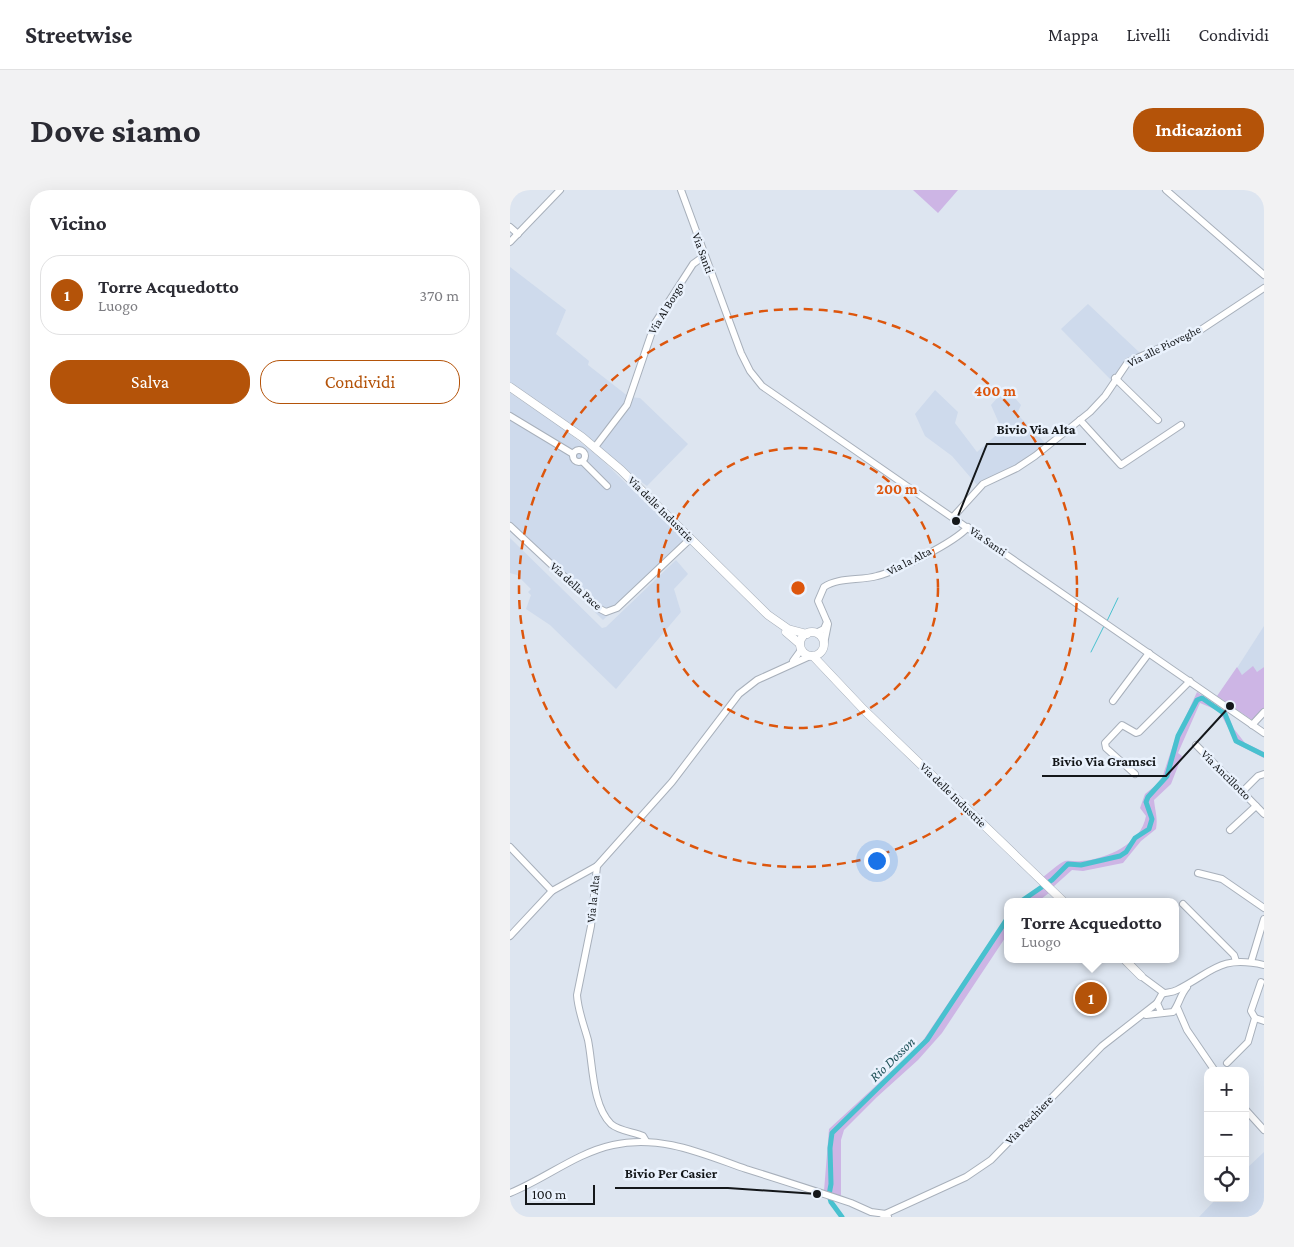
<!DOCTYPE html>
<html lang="it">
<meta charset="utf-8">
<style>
:root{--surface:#fff;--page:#f2f2f3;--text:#2b2b33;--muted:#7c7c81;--line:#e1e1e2;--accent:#b45309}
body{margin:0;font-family:"Crimson Pro",serif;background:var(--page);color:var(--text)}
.controls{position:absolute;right:15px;bottom:15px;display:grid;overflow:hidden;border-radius:10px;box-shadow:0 5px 20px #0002}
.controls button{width:45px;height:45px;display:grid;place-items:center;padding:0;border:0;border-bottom:1px solid var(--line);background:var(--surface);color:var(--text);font:25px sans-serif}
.scale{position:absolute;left:15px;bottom:12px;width:70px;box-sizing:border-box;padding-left:5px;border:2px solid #14171a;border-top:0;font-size:14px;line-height:18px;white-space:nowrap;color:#14171a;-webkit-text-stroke:4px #eaf2fd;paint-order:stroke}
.you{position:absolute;left:366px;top:670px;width:18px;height:18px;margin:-12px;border:4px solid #fff;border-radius:50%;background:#1a73e8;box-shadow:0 0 0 8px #1a73e833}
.badge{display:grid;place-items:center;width:32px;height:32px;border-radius:50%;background:var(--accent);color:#fff;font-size:16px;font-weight:700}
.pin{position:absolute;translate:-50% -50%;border:2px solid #fff;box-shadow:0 1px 5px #0006}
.popup{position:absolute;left:494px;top:708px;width:175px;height:65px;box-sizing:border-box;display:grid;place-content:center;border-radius:10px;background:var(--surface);filter:drop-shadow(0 1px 4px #0005);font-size:16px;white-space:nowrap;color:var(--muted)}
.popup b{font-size:19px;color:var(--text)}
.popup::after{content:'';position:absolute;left:50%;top:100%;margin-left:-10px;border:10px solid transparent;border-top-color:var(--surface)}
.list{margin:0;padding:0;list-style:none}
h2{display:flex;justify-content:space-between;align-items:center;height:65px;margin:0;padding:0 20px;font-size:21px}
h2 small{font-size:16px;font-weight:400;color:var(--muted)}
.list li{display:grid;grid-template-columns:32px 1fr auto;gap:15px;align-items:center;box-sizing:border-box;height:80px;margin:0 10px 10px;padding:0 10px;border:1px solid var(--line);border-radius:20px}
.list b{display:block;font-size:19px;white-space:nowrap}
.list p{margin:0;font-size:16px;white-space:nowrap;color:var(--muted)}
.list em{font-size:16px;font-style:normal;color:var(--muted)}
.actions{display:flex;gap:10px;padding:15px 20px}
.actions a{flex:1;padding:11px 0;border:1px solid var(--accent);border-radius:20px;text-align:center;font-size:18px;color:var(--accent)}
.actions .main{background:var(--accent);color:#fff}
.icon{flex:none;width:28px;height:28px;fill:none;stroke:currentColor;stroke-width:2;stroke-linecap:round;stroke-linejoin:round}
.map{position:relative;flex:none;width:754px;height:1027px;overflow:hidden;border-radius:20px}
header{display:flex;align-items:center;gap:30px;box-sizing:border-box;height:70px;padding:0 25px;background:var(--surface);border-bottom:1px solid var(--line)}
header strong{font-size:24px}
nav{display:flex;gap:28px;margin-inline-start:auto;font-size:18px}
.intro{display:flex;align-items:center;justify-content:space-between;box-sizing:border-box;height:120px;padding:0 30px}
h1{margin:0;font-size:35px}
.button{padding:12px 22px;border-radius:20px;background:var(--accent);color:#fff;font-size:18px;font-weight:700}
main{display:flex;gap:30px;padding:0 30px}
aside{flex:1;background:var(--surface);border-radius:20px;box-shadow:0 5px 20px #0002}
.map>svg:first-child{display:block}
</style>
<header>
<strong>Streetwise</strong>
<nav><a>Mappa</a><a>Livelli</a><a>Condividi</a></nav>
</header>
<div class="intro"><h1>Dove siamo</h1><a class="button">Indicazioni</a></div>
<main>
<aside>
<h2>Vicino<small></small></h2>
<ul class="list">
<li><span class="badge">1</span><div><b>Torre Acquedotto</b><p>Luogo</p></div><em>370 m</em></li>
</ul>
<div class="actions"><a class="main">Salva</a><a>Condividi</a></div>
</aside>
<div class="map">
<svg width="754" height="1027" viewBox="0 0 754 1027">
<rect width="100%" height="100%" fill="#dde5f0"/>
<g fill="#cedaec">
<path d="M0,77l56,43 -10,24 33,27 -1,4 41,32 11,1 48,46 -41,42 -137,-101z"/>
<path d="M578,114l52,49 -14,7 -15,20 -50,-51z"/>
<path d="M496,198l15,17 -4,9 30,31 -31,21 -39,19 -25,-29 -27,-20 -10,-22 20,-24 23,22 -3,11 22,29 25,-22 -11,-25z"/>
<path d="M0,203l48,32 41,32 86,84 -82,79 -93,-91z"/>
<path d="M0,348l92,90 4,-1 70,-67 12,14 -14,15 7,23 -65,77 -66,-64 -24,-16 5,-14 -3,-3 3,-3 -14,-14 -7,-2z"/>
<path d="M754,436v41l-18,14 -9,-13z"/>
<path d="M754,962v65h-65l18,-19h28v-28z"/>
</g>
<g fill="#cdb5e5">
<path d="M403,0h45l-20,23z"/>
<path d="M743,476l4,6 7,-5v43l-12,10 -35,-24 20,-29 5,8z"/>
<path d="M687,502l30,21 7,16 11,14 19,9v6l-27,-14 -18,-33 -19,-8 -22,50 4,3 -11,28 -17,16c1,11 4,17 2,29l-15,12 -18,22 -40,8 -11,-1 -19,17 -10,-10c7,-5 15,-13 22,-16 5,-1 11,1 16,0 26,-2 60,-17 65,-45l-6,-8 5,-14 16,-13 13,-39z"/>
<path d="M531,695l8,8 -12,9h-20z"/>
<path d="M497,726v19l-65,98 -24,27 -41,37 -33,33 -3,10v57l-17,-6 5,-62 91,-84z"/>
</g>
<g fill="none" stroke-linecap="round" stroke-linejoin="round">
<g stroke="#49c1cf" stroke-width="1">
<path d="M597,431l11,-23"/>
<path d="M581,462l13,-26"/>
</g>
<g stroke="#49c1cf" stroke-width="5">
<path d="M510,712l32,-22 16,-16 13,1 39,-9 6,-4 9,-14 14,-9 3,-10 -6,-17 2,-5 19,-21 11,-40 19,-36 5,-2 23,16 11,27 28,14"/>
<path d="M332,1027l-11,-15 -2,-7 2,-11 -1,-36 2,-15 95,-93 80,-121"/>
</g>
<defs>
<g id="minor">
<path d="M171,0l60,163 9,18 12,15 502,347"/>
<path d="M656,0l98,85"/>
<path d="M0,37l8,7"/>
<path d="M0,52l50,-52"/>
<path d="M605,188l43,42"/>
<path d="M0,226l63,38"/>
<path d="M570,230l41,45 60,-40"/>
<path d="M85,257l32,-42 28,-82 38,-59 11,-8"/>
<circle cx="69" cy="266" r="6"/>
<path d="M73,272l24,24"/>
<path d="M443,327l30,-33 34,-16 18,-12 55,-44 15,-16 23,-34 71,-31 65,-43"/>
<path d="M0,336l88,82 8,4 11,-4 71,-67"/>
<path d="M306,443l8,-4 3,-7"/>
<path d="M314,454l4,-20 -10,-23 6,-14c14,-10 36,-6 53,-11 20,-5 77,-33 91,-49"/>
<path d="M283,471l8,-11"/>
<path d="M603,511l36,-48"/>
<path d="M742,535l12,-13"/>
<path d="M686,555l68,69"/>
<path d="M625,584l-29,-26 -1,-5 17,-18 14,8 3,-1 51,-51"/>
<path d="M732,602l16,-16 6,-2"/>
<path d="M720,640l26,-24"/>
<path d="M0,657l42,44 45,-25"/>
<path d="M688,683l24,6 42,29"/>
<path d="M673,714l51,51 2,6"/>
<path d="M0,746l42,-45"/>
<path d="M741,772l13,-43"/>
<path d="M631,786l23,17"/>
<path d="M667,817l10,23 28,41"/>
<path d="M651,822l-4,-9 5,-9c5,-2 9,-1 15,-4 36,-18 42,-35 87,-25"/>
<path d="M636,825l27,-3c6,-7 7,-17 14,-25"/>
<path d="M745,828l9,3"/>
<path d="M717,873l21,-21 7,-24 -4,-7 10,-29"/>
<path d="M735,919l19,21"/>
<path d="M136,951l-3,-5c-9,-4 -24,-5 -32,-12 -19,-19 -18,-59 -23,-84 -4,-15 -10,-29 -11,-45l14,-69 6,-60 75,-84 67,-88 18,-14 53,-24"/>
<path d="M0,1003c35,-14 66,-40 103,-48 47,-11 90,9 133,24 35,11 70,22 105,34l20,9 15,2 2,3"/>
<path d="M373,1025l83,-38 25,-17 111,-114 55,-43"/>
</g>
<g id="major">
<path d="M0,197l72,50 39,33 147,145 20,14 19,5"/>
<path d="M276,442l14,12"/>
<circle cx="302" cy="454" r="12"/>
<path d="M303,466l51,54 200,192"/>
<path d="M614,769l17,17"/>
</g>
</defs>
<use href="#minor" stroke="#a8b0bb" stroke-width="8"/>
<use href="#major" stroke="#a8b0bb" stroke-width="9"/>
<use href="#minor" stroke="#fff" stroke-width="6"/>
<use href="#major" stroke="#fff" stroke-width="8"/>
</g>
<g fill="none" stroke="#dd560d" stroke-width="2.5" stroke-dasharray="9 6">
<circle cx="288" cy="398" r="140"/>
<circle cx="288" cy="398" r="279"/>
</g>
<g text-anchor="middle" stroke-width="5" stroke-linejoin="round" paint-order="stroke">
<g font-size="12" fill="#14171a" stroke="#eaf2fd">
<text transform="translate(193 63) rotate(70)" y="4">Via Santi</text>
<text transform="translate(156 118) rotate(-59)" y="4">Via Al Borgo</text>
<text transform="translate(654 156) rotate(-26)" y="4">Via alle Pioveghe</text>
<text transform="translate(151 319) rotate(45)" y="4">Via delle Industrie</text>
<text transform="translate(478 351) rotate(35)" y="4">Via Santi</text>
<text transform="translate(399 371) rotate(-27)" y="4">Via la Alta</text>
<text transform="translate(66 396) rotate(42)" y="4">Via della Pace</text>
<text transform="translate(716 585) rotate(45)" y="4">Via Ancillotto</text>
<text transform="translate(443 605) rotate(44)" y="4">Via delle Industrie</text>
<text transform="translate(83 709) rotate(-84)" y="4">Via la Alta</text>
<text transform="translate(519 930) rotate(-46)" y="4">Via Peschiere</text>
</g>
<g font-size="14" font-style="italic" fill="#1f5158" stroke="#eaf2fd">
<text transform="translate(382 869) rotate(-44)" y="5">Rio Dosson</text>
</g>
</g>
<circle cx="288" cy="398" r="8" fill="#dd560d" stroke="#eaf2fd" stroke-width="2.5"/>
<g font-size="15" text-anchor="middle" font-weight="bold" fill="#dd560d" stroke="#eaf2fd" stroke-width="5" stroke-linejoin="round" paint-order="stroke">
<text x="485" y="206">400 m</text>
<text x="387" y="304">200 m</text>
</g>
<path fill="none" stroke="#14171a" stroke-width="2" d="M446 331L477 254H576M720 516L656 586H532M307 1004L218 998H105"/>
<g fill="#14171a" stroke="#eaf2fd" stroke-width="2">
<circle cx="446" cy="331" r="5"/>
<circle cx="720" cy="516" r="5"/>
<circle cx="307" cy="1004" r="5"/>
</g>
<g font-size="14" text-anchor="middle" font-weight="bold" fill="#14171a" stroke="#eaf2fd" stroke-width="5" stroke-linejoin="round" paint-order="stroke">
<text x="526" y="244">Bivio Via Alta</text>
<text x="594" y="576">Bivio Via Gramsci</text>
<text x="161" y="988">Bivio Per Casier</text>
</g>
</svg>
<div class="controls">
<button>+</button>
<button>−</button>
<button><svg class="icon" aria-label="locate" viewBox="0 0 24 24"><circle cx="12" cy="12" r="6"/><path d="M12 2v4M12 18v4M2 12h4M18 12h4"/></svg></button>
</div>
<div class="scale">100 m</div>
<div class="you"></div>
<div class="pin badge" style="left:581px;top:808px">1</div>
<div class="popup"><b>Torre Acquedotto</b>Luogo</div>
</div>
</main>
